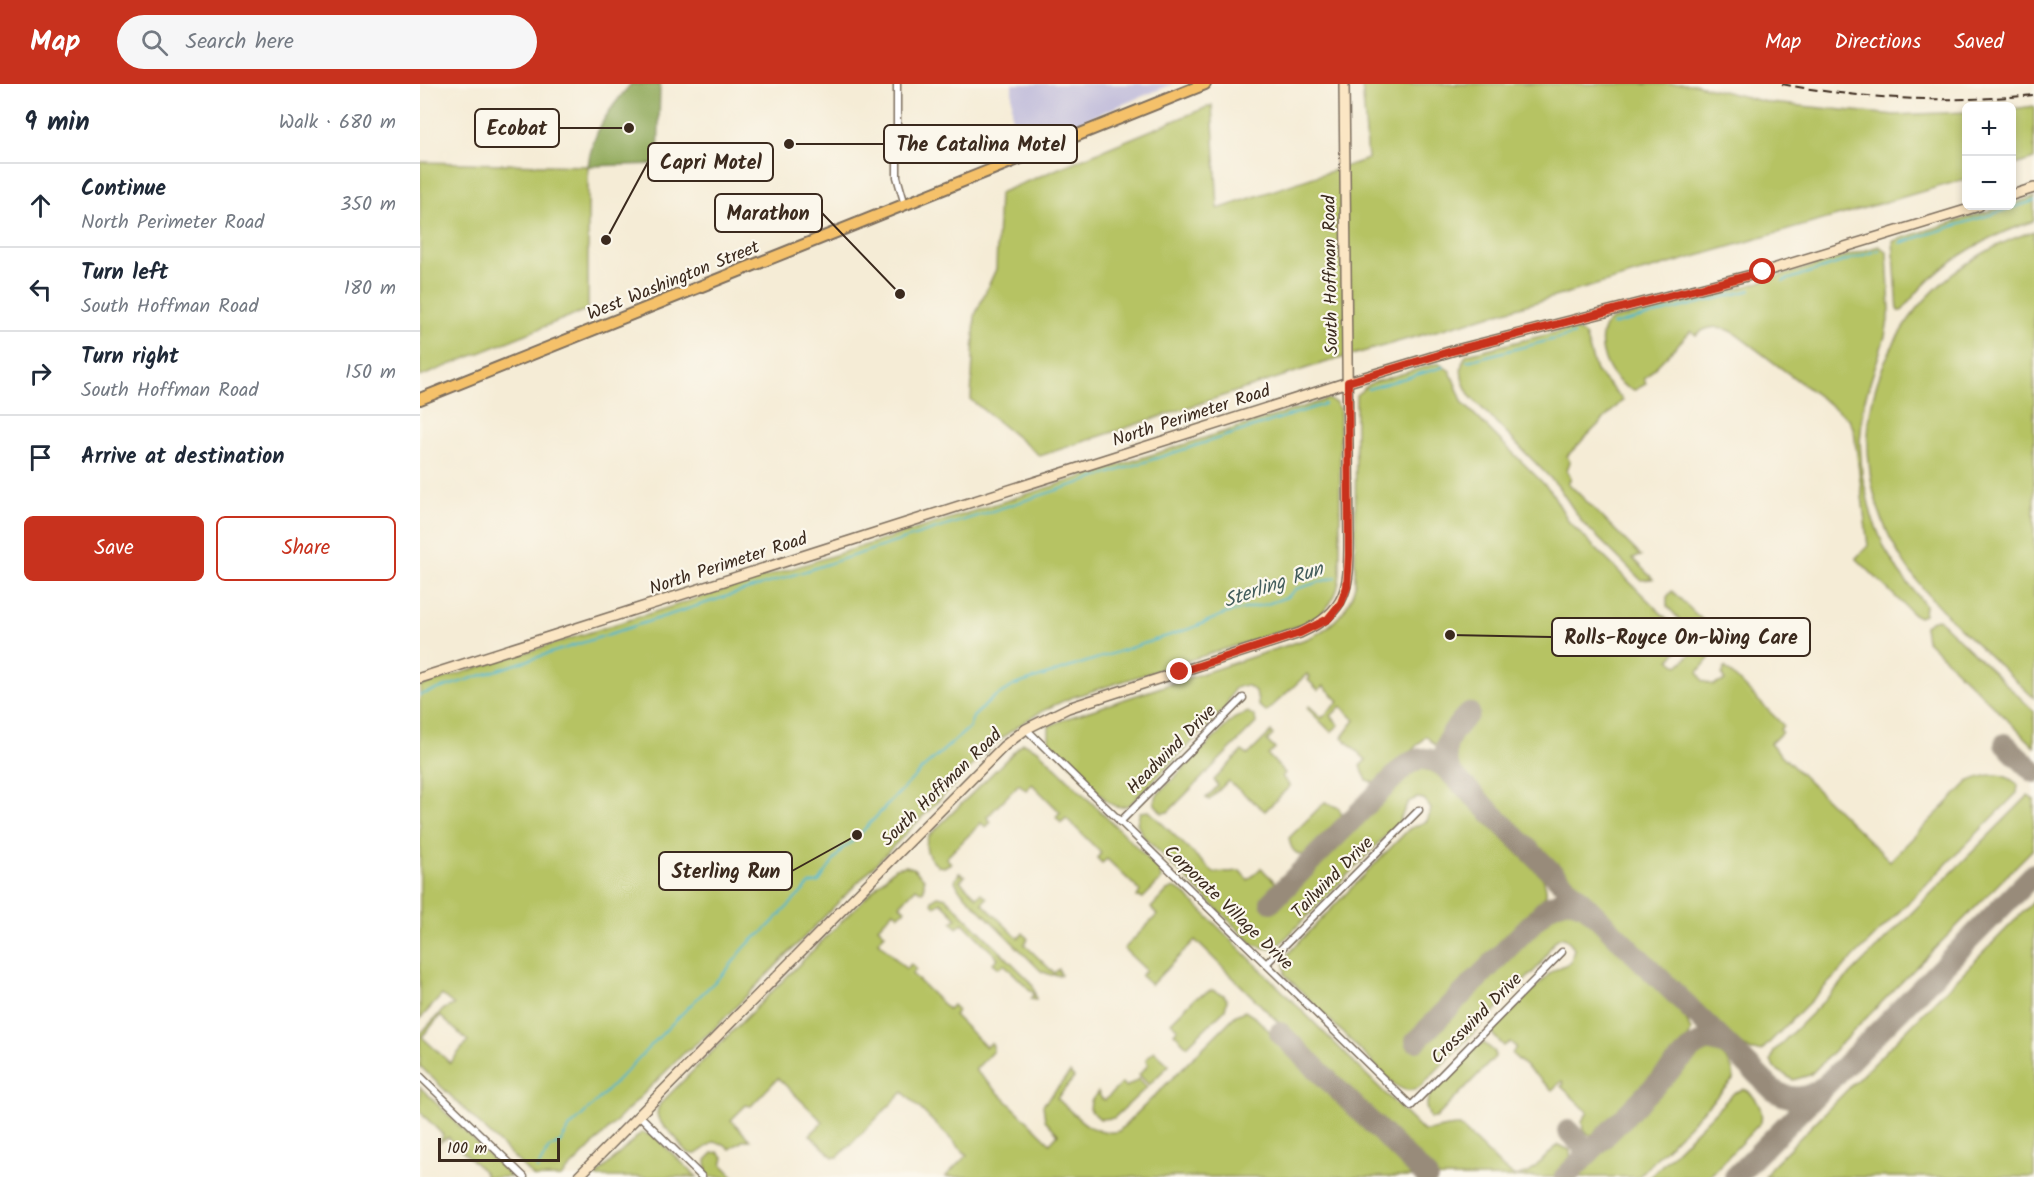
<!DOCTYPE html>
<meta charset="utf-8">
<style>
:root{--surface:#fff;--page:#f6f6f7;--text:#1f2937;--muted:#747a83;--line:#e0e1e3;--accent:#c8321e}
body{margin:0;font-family:Kalam,sans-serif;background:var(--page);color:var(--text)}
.controls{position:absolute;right:18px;top:18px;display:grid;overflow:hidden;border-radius:9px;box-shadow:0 3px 9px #0003}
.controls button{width:54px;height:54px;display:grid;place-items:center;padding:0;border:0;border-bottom:2px solid var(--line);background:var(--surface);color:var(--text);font:30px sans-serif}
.scale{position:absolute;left:18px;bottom:15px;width:122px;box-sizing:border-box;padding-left:6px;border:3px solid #3b2a1e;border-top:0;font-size:16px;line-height:21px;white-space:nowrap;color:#3b2a1e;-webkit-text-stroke:4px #fbf7ec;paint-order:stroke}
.stop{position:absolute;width:18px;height:18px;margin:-14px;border:4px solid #c8321e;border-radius:50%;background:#fff}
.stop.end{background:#c8321e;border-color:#fff;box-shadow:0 2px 6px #0008}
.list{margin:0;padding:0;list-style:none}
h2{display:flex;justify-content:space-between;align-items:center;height:78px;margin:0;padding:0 24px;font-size:26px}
h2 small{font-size:20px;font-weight:400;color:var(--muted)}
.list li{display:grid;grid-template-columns:39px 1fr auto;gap:18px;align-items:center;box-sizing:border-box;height:84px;padding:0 24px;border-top:2px solid var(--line)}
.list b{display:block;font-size:22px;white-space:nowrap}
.list p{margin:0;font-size:20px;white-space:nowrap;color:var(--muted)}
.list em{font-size:20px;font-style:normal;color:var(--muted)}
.actions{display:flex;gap:12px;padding:18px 24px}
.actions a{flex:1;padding:14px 0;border:2px solid var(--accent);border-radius:9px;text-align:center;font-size:21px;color:var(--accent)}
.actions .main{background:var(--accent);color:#fff}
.icon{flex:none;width:33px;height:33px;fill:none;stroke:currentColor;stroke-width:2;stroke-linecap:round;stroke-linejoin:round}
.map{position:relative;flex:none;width:1614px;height:1093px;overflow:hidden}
header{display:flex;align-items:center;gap:36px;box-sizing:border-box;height:84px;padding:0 30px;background:var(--accent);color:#fff}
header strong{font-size:28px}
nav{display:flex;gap:33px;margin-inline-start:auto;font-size:21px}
.search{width:420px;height:54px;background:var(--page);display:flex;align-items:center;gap:15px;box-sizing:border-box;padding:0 21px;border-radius:33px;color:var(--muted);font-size:22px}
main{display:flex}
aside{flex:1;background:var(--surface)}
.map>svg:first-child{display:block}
</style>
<header>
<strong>Map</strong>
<div class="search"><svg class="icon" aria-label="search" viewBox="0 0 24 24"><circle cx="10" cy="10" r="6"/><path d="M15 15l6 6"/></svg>Search here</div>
<nav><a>Map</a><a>Directions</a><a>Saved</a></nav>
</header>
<main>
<aside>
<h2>9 min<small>Walk · 680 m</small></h2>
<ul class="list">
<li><svg class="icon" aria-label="ahead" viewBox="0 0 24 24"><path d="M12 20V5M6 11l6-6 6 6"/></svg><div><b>Continue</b><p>North Perimeter Road</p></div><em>350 m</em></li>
<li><svg class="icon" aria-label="left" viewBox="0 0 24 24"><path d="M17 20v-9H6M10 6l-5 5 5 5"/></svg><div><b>Turn left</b><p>South Hoffman Road</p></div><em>180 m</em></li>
<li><svg class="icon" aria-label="right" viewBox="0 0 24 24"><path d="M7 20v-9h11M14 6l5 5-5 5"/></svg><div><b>Turn right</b><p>South Hoffman Road</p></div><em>150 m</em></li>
<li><svg class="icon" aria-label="arrive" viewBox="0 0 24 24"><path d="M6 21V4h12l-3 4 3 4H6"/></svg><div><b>Arrive at destination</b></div></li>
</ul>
<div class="actions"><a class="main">Save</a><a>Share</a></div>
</aside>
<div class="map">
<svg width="1614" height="1093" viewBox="0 0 1614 1093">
<rect width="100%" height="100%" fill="#fbf7ec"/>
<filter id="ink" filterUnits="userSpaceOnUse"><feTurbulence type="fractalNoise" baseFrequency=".0167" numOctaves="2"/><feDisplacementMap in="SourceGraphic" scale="12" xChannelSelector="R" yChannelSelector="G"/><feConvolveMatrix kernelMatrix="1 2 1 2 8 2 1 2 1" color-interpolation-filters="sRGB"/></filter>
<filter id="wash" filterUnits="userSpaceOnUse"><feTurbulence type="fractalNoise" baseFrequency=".008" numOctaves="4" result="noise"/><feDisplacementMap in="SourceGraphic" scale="24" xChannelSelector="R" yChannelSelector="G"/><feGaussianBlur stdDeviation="1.35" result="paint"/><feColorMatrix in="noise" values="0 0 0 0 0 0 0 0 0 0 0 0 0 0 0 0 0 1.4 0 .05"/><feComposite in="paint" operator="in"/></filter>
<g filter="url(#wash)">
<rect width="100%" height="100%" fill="#f5ecd6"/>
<path fill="#c4c0db" d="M592,0h161l-156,63 -5,-5z"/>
<g fill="#b6c364" stroke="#787641" stroke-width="1.5" fill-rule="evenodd">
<path d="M942,0h332l76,19 125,12 71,-3v67l-649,186 -277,91 -69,-56 4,-85 21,-46 3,-76 213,-88 6,104 150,-50z"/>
<path d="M1614,22v53l-22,7v-57z"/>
<path d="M0,78l168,4v143l-168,68z"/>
<path d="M1614,113v24c-53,17 -99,44 -132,90h-4l-5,-70z"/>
<path d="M1614,147v467c-44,-43 -106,-93 -136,-145 -75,-132 -2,-278 136,-322z"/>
<path d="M1459,162l8,6 3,58 -5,26 -21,66 -4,39 2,34 10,42 13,32 14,23 26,33 -1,10 -5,2 -6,-3 -57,-56 12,-12 -14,-116 -5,-11 -116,-87c-13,-7 -25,-7 -37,3l-5,-4 -47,48 2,5 -11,6c-26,-4 -46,-54 -24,-70l116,-28z"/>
<path d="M1153,244l12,7 11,36 27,29 -56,56 3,6 -3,8 4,8 -3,5 73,73 -9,2 21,21 -12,1 -59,-58 -25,-37 -87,-89c-8,-13 -13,-29 -3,-42z"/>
<path d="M1018,279l12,8 13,32 88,88 18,31 109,108 4,15 -12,14 8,7 16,-15h13l4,5 -13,16 5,9 10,4 12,-4 -3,-6 3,-8 58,58 -3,5 2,2 -12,12 120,117 78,-79c17,-8 34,-12 50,3l-1,8 -256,258h-9l-15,-8 -311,-307 -48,49 -11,-5 -7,-14 6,-6 -24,-23 13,-17 -14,-14 -10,10 8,9 -8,7 -24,-24 2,-2 13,12 17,-17 -15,-15 -6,4 -10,-10 2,-3 -3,-3 -41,38 -8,-7c0,-15 -9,-25 -24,-16l-9,19 -92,94c-8,6 -17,6 -25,0l-59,-60v-16l16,-7 244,-81c24,-11 40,-27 46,-53l1,-190 15,-12z"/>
<path d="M908,315l8,4 4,8v162c-1,25 -14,40 -36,51l-231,73c-36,14 -65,33 -92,60l-269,274 -29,23 -122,123h-27l-114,-111v-32l24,-25 10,-4 -12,-10 -22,24v-333zM20,932l28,25 -18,22 -28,-26z"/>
<path d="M1252,507l52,50 -1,2c-14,-13 -20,-6 -31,-13 -9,-5 -18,-17 -25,-24v-9z"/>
<path d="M1518,535l96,92v35l-108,-106 -2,-13 6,-6z"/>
<path d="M828,628l7,5 1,6 -88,89 -6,1 -8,-10 3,-8 76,-76z"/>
<path d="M851,648l2,3 -6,6 8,8 -7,6 17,18 -3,4 8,9 -25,25 -37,-30 -19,19 -3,-2 12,-12 -4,-6 28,-29 6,4z"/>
<path d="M603,659l15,7 122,120 1,10 -18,18 -6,-1 3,-6 -33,-32 -5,4 -5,-5 4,-5 -35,-35 -5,5 -5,-6 4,-5 -28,-28 -6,6 -7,-6 -32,33 4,5 -5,5 -5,-4 -35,35 5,5 -7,4 -6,-1c-10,-8 -15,-17 -10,-29z"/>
<path d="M1000,684l16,5 106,104c11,22 -2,24 -12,40l-121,124 9,9 121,-124c15,-10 21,-22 40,-13l107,105 5,13 -4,11 -87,91 -10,2 -7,-4 -1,-10 6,-9 -27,-26 3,-2 -2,-3 -10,9 -40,-36 4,-7 -6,-5 -6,4 -11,-11 1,-5 58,-59 19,-9 3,-14c-17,-27 -26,7 -34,17l-117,119c-9,9 -19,8 -29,0l-109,-109 -1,-16 9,-11 116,-119 18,-8 4,-12 -7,-10 -7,-1 -9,4 -10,21 -118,121 -10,5 -16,-4 -112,-110 -5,-12 3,-11 9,-1 65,62 26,-2 8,9 13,-12 18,18 -14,12 10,10 121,-123z"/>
<path d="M1608,712l6,4 -1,49 -223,226 -17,5 -19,-12 -3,-7 3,-10z"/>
<path d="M905,718l14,6 5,13 -36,36c-12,-3 -17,-5 -19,-19z"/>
<path d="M486,782l7,2 11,11v11l-2,2 -6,-4 -16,17 5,5 -6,5 -5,-4 -16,16 7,7 -7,7 28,28 5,-5 5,5 -4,5 36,35 5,-4 5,5 -4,5 32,32 5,-4 2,2v6l-18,19 75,73 8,-9 -13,-14 -2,-15 27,-32 4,5 -17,20c18,17 35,40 62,33l117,-116 9,-4 11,7 161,159h-472l22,-22 -64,-63 -65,65h-5l-23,-22 13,-13 -45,-44 -27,28 -5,-1 -15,15 19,20h-6l-14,9 -6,-5 -10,-2 -18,12c-13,1 -14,-9 -21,-17 -10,-11 -24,-18 -15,-33l235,-236z"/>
<path d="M539,789l6,3 -5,5 17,16 4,-4 6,5 -5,5 36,35 5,-5 5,6 -4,5 30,29 5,-4 2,6h-10l-10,-4 -82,-82 -4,-8z"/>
<path d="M754,804l10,5 239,238c9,1 24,-6 37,-5l44,43 11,7 14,-3 29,-28 12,5 1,13 -14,14h-122l-240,-237 -44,45 -10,-9 5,-6 -22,-21 33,-34 -6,-7 16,-17z"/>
<path d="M518,812l8,2 84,83 4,7 2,12 -6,-1 4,-5 -30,-30 -5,4 -6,-5 5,-5 -35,-35 -6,5 -5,-6 5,-4 -16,-16 -6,4 -3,-3v-3z"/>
<path d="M1614,817v276h-269l6,-10z"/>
<path d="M792,906l12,5 3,5 -2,9 -38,37 -13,-13 4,-5 -7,-6 24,-24z"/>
<path d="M1064,959l11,9v5l-59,61h-6l-4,-11 3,-11 51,-52z"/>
<path d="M1292,966c12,3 24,18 21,30l-95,97h-63l108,-110 18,-15z"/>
<path d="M734,967l15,14 -20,20 -10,-10 9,-10 -2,-6z"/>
<path d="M719,995l8,8 -33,31 -14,1 -10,-9 1,-9 7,-9 4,7 3,1 17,-17 4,4z"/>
<path d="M0,1003l91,90h-27l2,-3 -38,-37 -8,5 3,-7 -23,-23z"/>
<path d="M1323,1005c12,5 21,20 18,33l-52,55h-59l84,-84z"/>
<path d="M222,1048l13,5 42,40h-102z"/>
<path d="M298,1068l6,6 -2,7 12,12h-24l-3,-3 -1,-14 7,-7z"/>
</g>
<path fill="#90a95a" stroke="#666a3c" stroke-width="1.5" d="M211,0h29l-2,80 -70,2c4,-34 21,-57 43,-82z"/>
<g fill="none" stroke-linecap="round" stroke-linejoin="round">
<g stroke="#50b8cd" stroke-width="2">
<path d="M1480,159l134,-42"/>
<path d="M1363,197l96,-31"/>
<path d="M1192,241l139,-35"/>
<path d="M1047,277l108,-27"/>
<path d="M948,305l75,-22"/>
<path d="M0,611l905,-291"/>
<path d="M117,1085l12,-21 11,-5 10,-16c52,-48 98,-103 150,-150 14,-13 24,-34 41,-43l49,-50 9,-2 23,-33 10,-7 70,-73 47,-41 4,-11 20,-19 22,-13 177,-57 35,-15 40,-9 20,-7 9,-8 40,-12"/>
</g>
<g stroke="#988b7a" stroke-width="22">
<path d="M1585,660l29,28"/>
<path d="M1032,690c-15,-26 -1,-43 17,-61"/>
<path d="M851,818l133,-135c18,-15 33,-8 48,7l321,316c18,11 34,10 50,-3"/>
<path d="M860,949l147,144"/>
<path d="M996,957l132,-134 18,-8 19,6"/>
<path d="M1148,1047l21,21"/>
<path d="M1145,1093l127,-129 16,-8 19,5"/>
<path d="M1315,1093l299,-303"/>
</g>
</g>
</g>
<g filter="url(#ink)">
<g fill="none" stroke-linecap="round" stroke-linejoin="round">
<defs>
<g id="street">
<path d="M477,0v93l8,28"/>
<path d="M606,645l385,377 151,-154"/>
<path d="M700,738l123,-124"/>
<path d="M846,880l153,-154"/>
<path d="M0,992l104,101"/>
<path d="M219,1031l63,62"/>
</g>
<g id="secondary">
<path d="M1592,111l22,-7"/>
<path d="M0,594l928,-296 104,-31 311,-79 216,-66"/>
<path d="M158,1093l426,-431 22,-17 42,-21 232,-75c48,-22 49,-45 49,-93l-5,-456"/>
</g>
<path id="primary" d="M0,315l785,-315"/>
</defs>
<use href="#street" stroke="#7c6e5e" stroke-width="9"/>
<use href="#secondary" stroke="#7c6e5e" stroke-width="12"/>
<use href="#primary" stroke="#7c6e5e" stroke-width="14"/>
<use href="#street" stroke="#fff" stroke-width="6"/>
<use href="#secondary" stroke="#fbe6c4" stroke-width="9"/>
<use href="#primary" stroke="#f5c16b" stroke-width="10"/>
<path stroke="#3b2a1e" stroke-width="2" stroke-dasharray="9 4.5" stroke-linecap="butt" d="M1362,0c83,16 167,19 252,11"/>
</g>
</g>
<g fill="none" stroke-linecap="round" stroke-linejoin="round" filter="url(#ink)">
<path stroke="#c8321e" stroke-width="8" d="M760,588l120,-39 28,-14 13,-16 6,-16 2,-32 -1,-173 104,-31 311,-79"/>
</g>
<g text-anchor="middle" stroke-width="4.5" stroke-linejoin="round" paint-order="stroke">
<g font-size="18" fill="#3b2a1e" stroke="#fbf7ec">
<text transform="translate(910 191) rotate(-91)" y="6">South Hoffman Road</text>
<text transform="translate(253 196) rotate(-22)" y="6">West Washington Street</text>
<text transform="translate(771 331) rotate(-18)" y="6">North Perimeter Road</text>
<text transform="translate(308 479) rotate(-18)" y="6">North Perimeter Road</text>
<text transform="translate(751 665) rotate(-45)" y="6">Headwind Drive</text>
<text transform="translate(521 703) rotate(-44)" y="6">South Hoffman Road</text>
<text transform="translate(912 793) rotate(-45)" y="6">Tailwind Drive</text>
<text transform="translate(809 823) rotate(44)" y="6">Corporate Village Drive</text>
<text transform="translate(1056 934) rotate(-45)" y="6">Crosswind Drive</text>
</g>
<g font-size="20" font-style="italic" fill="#425c5b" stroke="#fbf7ec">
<text transform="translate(853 500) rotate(-19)" y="7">Sterling Run</text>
</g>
</g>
<path fill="none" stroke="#3b2a1e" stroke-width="2" d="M209 44L139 44M369 60L464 60M186 156L228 78M480 210L402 129M1030 551L1132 553M437 751L372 787"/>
<g fill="#3b2a1e" stroke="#fbf7ec" stroke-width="2">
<circle cx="209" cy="44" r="6"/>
<circle cx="369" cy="60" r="6"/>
<circle cx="186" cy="156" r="6"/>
<circle cx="480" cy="210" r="6"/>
<circle cx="1030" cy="551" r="6"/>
<circle cx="437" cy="751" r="6"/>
</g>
<g fill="#fbf7ec" stroke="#3b2a1e" stroke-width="2">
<rect x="55" y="25" width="84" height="38" rx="6"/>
<rect x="464" y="41" width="193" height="38" rx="6"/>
<rect x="228" y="59" width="125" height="38" rx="6"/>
<rect x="295" y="110" width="107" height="38" rx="6"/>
<rect x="1132" y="534" width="258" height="38" rx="6"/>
<rect x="239" y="768" width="133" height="38" rx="6"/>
</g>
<g font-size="20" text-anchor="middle" font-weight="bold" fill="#3b2a1e">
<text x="97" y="51">Ecobat</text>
<text x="561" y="67">The Catalina Motel</text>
<text x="291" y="85">Capri Motel</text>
<text x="348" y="136">Marathon</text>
<text x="1261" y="560">Rolls-Royce On-Wing Care</text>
<text x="306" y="794">Sterling Run</text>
</g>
</svg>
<div class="controls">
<button>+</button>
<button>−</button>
</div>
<div class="scale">100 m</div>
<div class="stop" style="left:1343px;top:188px"></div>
<div class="stop end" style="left:760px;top:588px"></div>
</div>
</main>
